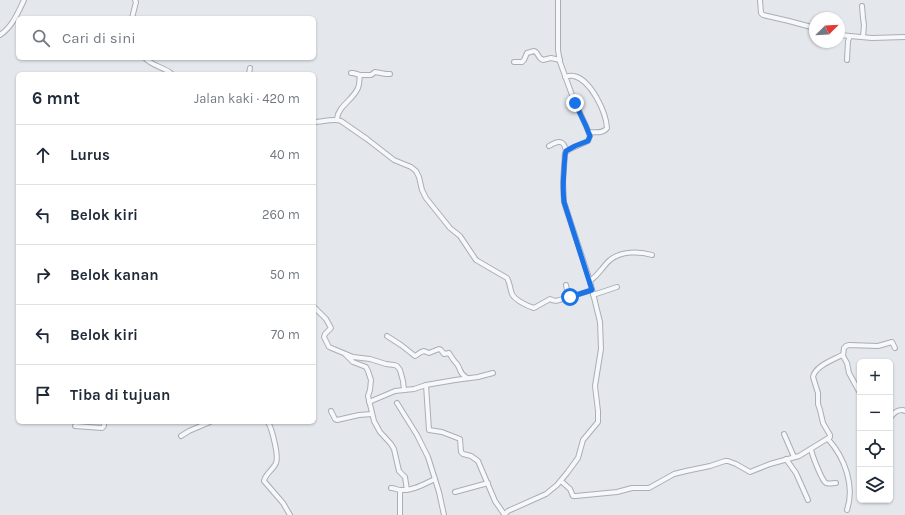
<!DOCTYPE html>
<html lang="id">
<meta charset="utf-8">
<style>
:root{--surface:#fff;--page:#f6f6f7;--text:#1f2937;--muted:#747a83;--line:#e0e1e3}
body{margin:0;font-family:Karla,sans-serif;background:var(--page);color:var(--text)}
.controls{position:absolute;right:12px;bottom:12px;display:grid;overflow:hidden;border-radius:6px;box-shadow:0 1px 3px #0004}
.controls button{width:36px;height:36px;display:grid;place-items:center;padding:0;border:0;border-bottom:1px solid var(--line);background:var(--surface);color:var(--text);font:20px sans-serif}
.compass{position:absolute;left:809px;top:12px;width:36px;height:36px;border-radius:50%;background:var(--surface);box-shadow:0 1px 3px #0004;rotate:66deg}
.stop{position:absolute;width:12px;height:12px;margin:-9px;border:3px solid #1a73e8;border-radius:50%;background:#fff}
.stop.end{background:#1a73e8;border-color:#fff;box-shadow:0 1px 4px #0008}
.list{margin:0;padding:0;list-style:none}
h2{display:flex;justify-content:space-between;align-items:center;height:52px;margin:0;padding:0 16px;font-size:17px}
h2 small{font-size:13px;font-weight:400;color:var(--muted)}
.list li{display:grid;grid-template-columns:26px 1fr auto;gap:12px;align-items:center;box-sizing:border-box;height:60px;padding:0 16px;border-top:1px solid var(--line)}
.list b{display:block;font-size:15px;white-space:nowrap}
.list em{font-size:13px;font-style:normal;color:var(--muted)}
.icon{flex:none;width:22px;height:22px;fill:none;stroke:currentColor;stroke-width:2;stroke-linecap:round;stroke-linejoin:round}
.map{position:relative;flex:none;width:905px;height:515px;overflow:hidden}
.search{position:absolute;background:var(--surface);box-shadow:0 1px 3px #0004;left:16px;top:16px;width:300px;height:44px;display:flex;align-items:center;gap:10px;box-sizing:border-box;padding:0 14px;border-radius:6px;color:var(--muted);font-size:15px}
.panel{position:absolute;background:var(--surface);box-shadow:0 1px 3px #0004;left:16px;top:72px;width:300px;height:352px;border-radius:6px}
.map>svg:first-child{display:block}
</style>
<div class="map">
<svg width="905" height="515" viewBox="0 0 905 515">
<rect width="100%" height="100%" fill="#e4e7ec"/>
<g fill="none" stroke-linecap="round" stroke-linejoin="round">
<defs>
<g id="minor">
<path d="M760,0l1,13 2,2 26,6 26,7"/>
<path d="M862,6l1,12 1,7 -1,12"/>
<path d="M132,18l4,-16 -1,-2"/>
<path d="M0,35c12,-8 18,-22 24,-35"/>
<path d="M839,35l33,3 33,-1"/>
<path d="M145,58c7,8 19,9 27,16"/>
<path d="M847,60l1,-19 2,-5"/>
<path d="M514,62h8l2,-2 3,-7 7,-2 2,1 4,6 3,2 8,-2 9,2"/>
<path d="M351,73h2l7,2"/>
<path d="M249,74l1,-6"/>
<path d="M565,77c3,-1 6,-2 9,-1 17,4 32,36 33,52 -4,6 -12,4 -18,4"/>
<path d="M337,119c1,-13 16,-19 21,-31 2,-4 1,-9 2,-13h11l4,-3 11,2h4"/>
<path d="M314,122c8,0 20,-4 27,-1l26,18 27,21 17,7 5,4 3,6 3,13 4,8 24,30 10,8 16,24 31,18c3,5 3,11 5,16 3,6 15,12 22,14l16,-9c6,4 12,0 19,-3"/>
<path d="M549,146c10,-6 15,-6 17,5"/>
<path d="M590,281c4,-3 8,-7 11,-11 3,-3 5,-7 9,-10 11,-9 29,-9 42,-5"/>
<path d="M566,285l2,10 2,2 22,-7"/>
<path d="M593,295l24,-8"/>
<path d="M314,307l12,12 5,9 -6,6 -1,3 5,10 24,10 17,2 16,5 8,1 3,1 3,4 3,11 1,9"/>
<path d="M387,336l14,9 14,11c3,-1 4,-4 9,-5l5,2 10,-4 2,1 3,4 5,-1c3,5 5,8 8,11 5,7 1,8 10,14"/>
<path d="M345,354l8,8 13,5 2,4 3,9 -1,10 -2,6 6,25 6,11 11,12 3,5 5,22 6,6 2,13"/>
<path d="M843,356l1,-8 2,-2 3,-1 29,1 14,-4 3,6"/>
<path d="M426,385l3,45 13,2 18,7 1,13 2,2 8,2 7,5 17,40 9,13"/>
<path d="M369,402l26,-11 19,-2 12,-4 29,-5 23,-3 15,-4"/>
<path d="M397,403l20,32 11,22 11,35 5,23"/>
<path d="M331,411l4,8 2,1 22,-5 13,-1"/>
<path d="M890,418c4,-5 6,-8 13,-8l2,1"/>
<path d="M268,422c4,7 11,34 8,41 -3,7 -11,11 -12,18l19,22 7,12"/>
<path d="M75,426l27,2 2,-2v-4"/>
<path d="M784,434l10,23"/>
<path d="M181,436l8,-5 21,-9"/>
<path d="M828,439c17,19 27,47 19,71"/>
<path d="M811,449c1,6 11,32 15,34 2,1 7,0 10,0"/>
<path d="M786,459l10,14 12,27"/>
<path d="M561,481l9,8 3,7h3l41,-4 15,-4h17l25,-14 12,-3 24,-5 15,-5h3l8,3 14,8 20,-8 29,-8 31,-19v-2l-7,-12 -3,-13 -2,-6v-11l-5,-16c2,-11 20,-17 29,-22l1,1 4,7 2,10 11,20"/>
<path d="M391,488c4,0 6,2 10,2 12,1 23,-6 34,-11"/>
<path d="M400,490v25"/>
<path d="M455,492l33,-9"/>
<path d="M504,515l4,-4 38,-17 11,-9 10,-12 11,-15 5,-18 15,-18v-11l-3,-25 6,-37 -1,-27 -10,-41 -26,-79 -1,-20 2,-29 5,-4 18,-8 2,-5 -4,-10 -14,-31 -12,-33 -2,-12v-50"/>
</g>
</defs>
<use href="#minor" stroke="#a9aeb7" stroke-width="6"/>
<use href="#minor" stroke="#f7f8fa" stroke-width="4"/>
</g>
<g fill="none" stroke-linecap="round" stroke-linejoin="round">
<path stroke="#1a73e8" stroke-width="5" d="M570,297l22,-7 -28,-88c-2,-16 0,-31 1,-47l1,-4 9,-5 13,-5 2,-5 -4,-10 -11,-23"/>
</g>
</svg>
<div class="controls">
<button>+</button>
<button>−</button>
<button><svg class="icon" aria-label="locate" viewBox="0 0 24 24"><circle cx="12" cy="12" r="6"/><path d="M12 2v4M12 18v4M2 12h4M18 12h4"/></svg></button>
<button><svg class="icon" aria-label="layers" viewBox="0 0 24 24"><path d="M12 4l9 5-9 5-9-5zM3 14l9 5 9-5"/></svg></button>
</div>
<svg class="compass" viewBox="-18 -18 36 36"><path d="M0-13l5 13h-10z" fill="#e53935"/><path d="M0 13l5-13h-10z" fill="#747a83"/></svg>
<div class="stop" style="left:570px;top:297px"></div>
<div class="stop end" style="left:575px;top:103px"></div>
<div class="search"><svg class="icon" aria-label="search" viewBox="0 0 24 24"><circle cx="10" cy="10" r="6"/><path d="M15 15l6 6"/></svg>Cari di sini</div>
<section class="panel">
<h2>6 mnt<small>Jalan kaki · 420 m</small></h2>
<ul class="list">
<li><svg class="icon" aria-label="ahead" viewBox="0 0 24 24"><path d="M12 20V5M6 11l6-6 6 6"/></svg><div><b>Lurus</b></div><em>40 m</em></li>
<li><svg class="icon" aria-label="left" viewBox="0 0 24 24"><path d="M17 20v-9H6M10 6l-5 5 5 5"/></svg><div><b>Belok kiri</b></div><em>260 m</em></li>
<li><svg class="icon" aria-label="right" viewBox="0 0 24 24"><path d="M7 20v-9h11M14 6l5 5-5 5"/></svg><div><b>Belok kanan</b></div><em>50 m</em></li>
<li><svg class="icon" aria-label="left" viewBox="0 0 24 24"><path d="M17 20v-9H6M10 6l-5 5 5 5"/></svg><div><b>Belok kiri</b></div><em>70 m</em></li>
<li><svg class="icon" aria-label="arrive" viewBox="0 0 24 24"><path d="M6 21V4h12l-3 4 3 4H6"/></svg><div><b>Tiba di tujuan</b></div></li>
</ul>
</section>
</div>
